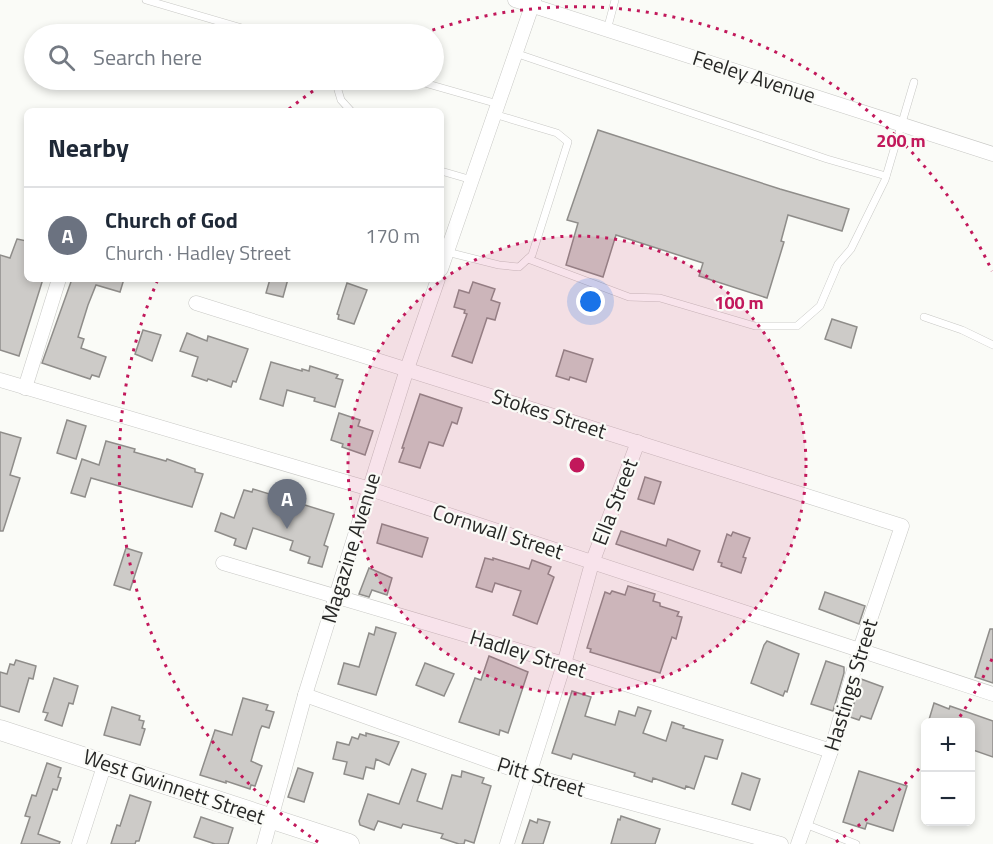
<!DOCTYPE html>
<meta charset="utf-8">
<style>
:root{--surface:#fff;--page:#f6f6f7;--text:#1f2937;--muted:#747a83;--line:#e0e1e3;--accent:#ea580c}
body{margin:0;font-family:"Titillium Web",sans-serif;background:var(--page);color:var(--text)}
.controls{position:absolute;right:18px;bottom:18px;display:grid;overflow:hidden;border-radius:9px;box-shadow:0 3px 9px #0003}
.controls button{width:54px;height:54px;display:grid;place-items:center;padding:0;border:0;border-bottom:2px solid var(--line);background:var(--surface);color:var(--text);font:30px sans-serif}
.you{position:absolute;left:591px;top:302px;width:21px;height:21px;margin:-15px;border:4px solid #fff;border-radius:50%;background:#1a73e8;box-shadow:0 0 0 9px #1a73e833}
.badge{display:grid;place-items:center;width:39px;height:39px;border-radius:50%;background:var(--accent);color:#fff;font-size:20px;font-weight:700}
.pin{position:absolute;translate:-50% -50px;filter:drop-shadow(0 2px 3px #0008)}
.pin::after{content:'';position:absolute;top:32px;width:21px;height:18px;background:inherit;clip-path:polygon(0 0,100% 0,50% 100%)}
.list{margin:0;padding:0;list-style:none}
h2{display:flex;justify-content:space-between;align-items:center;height:78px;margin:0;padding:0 24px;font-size:26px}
h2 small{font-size:20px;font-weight:400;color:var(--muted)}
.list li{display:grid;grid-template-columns:39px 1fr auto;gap:18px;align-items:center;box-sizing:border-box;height:96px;padding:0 24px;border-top:2px solid var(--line)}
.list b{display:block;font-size:22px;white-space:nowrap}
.list p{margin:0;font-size:20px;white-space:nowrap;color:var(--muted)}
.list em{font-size:20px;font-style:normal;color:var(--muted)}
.icon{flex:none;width:33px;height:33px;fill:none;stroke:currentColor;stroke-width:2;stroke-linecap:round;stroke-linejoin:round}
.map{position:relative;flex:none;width:993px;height:844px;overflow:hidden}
.search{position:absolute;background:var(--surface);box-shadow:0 3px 9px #0003;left:24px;top:24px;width:420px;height:66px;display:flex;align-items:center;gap:15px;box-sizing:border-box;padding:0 21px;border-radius:33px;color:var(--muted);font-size:22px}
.panel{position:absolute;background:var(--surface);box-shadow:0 3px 9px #0003;left:24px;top:108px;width:420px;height:174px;border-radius:9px}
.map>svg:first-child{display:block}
</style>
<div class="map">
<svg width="993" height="844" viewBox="0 0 993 844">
<rect width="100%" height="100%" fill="#fafbf7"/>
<g fill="#cdcbc8" stroke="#8f8d8a" stroke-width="1.5">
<path d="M598,130l182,59 69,20 -7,22 -54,-16 -7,26 3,1 -17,56 -68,-22 4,-13 -87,-28 -13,42 -37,-12 12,-42 -11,-3z"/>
<path d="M17,239l10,2v38h16l-24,77 -19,-6v-95l10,3z"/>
<path d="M72,279h52l-4,13 -24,-7 -8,20 -10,32 6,2 -3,9 25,9 -7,20 -7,-2 -2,4 -48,-16z"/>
<path d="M270,279h18l-5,18 -17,-4z"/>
<path d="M473,282l22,7 -4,11 9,3 -5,17 -8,-2 -15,45 -20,-7 15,-42 -3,-1 1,-3 -11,-3 5,-17 10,3z"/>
<path d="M347,283l20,7 -13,34 -16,-5 1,-4 -2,-1z"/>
<path d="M832,319l25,8 -6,21 -26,-9z"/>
<path d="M143,330l18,5 -9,26 -17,-7z"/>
<path d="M187,333l20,8 1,-5 40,13 -12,33 -3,-1 -2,6 -23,-8 -1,2 -15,-5 6,-19 -18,-6z"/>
<path d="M564,350l29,9 -7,23 -16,-5 -1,3 -13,-4z"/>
<path d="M271,362l31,9v-2l7,2 1,-5 28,9 -2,3 7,2 -8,27 -21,-6 1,-3 -28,-8 -4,16 -23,-7z"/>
<path d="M420,394l42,14 -5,16 -5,-2 -9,24 -14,-4 -9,26 -21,-6 5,-14h-2z"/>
<path d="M339,413l21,7 -2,6 15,5 -8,24 -23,-8 1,-3 -12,-4z"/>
<path d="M67,420l19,6 -10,33 -19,-6z"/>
<path d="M0,432l21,6 -11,37 10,3 -17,53h-3z"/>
<path d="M106,441l29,8 -1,3 32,9 1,-2 28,10v3l8,2 -11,33 -101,-29 -6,19 -14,-4 11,-34 17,6z"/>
<path d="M645,477l16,5 -7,22 -16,-5z"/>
<path d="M253,489l81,25 -10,31 4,2 -6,20 -14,-4 2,-6 -20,-7 3,-9 -40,-13 -7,21 -12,-4 2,-6 -21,-8 6,-18 13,5 10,-28 8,2z"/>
<path d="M382,524l46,14 -6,19 -45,-14z"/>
<path d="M621,531l45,15 2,-7 32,12 -7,19 -77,-26z"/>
<path d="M733,532l17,6 -7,19 3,1 -5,15 -20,-7 1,-3 -4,-1 9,-28 4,2z"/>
<path d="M126,548l16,5 -12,37 -16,-5z"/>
<path d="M485,558l8,2v-2l36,11 3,-9 19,7 -3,7 6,3 -17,47 -24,-9 8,-24 -26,-8 -3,9 -16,-5z"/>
<path d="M369,568l23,10 -5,17 -15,-5 -3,7 -10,-3z"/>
<path d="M628,586l27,8 -2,7 7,2v3l19,6 -2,4 5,1 -6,22 -4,-2 -12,36 -70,-21 1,-3 -4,-1 18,-56 5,2 2,-3 13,4z"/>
<path d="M825,592l40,14 -6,18 -40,-15z"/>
<path d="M376,627l20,6 -20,62 -38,-11 6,-21 15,4 10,-34 5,2z"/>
<path d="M990,629h3v54l-18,-6z"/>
<path d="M767,641l32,13 -12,38 -2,-1 -2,5 -32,-13 13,-38z"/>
<path d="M489,656l39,16 -20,61 -8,-3 -1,5 -40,-13 16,-44 6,2z"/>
<path d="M16,660l20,6 -3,13 -4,-1 -10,34 -19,-6v-34l7,2 3,-10 4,1z"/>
<path d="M826,661l18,6v6l-11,38 -22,-7z"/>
<path d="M425,663l29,11 -10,22 -28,-11z"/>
<path d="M54,678l24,8 -5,18 -4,-1 -7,23 -17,-6 3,-7 -5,-1z"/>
<path d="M861,679l22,8 -12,32 -10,-3 -2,4 -9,-3z"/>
<path d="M572,691l19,6 -6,19 30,9 4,-14 16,5 3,-9 13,4 -8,22 23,8 6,-19 12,4 -1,2 40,12 -6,19 -12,-3 -11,33 -8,-3 -1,3 -32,-11 -1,4 -18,-6 1,-3 -62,-19 -2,5 -19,-6z"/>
<path d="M243,698l25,7 -2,5 8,2 -5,16 -7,-2 -2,4 -9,31 11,5 -7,20 -4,-1 -1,4 -24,-8v2l-26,-8 15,-45 17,5z"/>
<path d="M934,703l15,6 1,-3 43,15v36l-23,-8v-26h-42z"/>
<path d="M112,707l28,9 -1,4 5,1 -2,7 3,1 -5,16 -36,-10z"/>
<path d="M366,733l33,9 -10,23 -13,-6 -2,10 -8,-2 -3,12 -19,-5 3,-12 -14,-3 4,-17 12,3 3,-8 6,2 2,-5 6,2z"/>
<path d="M47,763l14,5 -3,9 3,1 -4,12 -4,-1 -15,45 22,8 -1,2h-38l9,-27 -5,-1 7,-21 4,1z"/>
<path d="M298,768l15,5 -9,29 -16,-5z"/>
<path d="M412,769l14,5 -9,27 25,8 10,-34 9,2 1,-6 22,7 -2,5 9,3 -17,57 -9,-3 -1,4h-5l-18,-6 2,-4 -40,-10 -2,4 -23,-7 -4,9 -14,-5 -1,-4 9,-27 31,10z"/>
<path d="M859,771l48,15 -14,45 -26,-8 -2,6 -22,-7z"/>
<path d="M742,773l18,6 -10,31 -18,-6z"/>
<path d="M130,795l21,7 -12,39h-3l-1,3h-24l6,-19 3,1z"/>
<path d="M621,816l39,13 -5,15h-44l7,-25 2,1z"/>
<path d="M201,817l32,11 -5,16h-13l-21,-7z"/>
<path d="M538,819l12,3 -7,22h-21l8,-24 7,3z"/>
</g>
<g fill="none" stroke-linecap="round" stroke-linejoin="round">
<defs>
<g id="lane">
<path d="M146,0l116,34"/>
<path d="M607,30l8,-30"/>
<path d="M515,53l312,106 59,17"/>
<path d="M335,80l6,20 10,11"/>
<path d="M414,80l84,24"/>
<path d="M441,171l31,9"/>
<path d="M447,252l52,13 20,2 13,-12 36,-113 -11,-9 -63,-19"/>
<path d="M528,259l101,38 31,1 95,28h42l23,-20 18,-42 13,-15 34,-69 29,-98"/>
<path d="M924,317l38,13 31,15"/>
<path d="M805,824l51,20"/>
</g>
<g id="street">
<path d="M515,0l478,154"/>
<path d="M441,269l93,-269"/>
<path d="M196,303l706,223 -43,126 -28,99 -33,93"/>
<path d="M0,380l370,109 623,205"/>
<path d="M25,388l34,-109"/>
<path d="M223,563l341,101 267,87"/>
<path d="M305,695l224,80 252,69"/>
<path d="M79,844l26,-81"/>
<path d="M264,844l41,-149 102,-326 31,-90"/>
<path d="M507,844l57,-180 28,-101 46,-121"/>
</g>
<path id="secondary" d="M0,730l349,114"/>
</defs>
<use href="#lane" stroke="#c8c8c5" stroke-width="8"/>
<use href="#street" stroke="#c8c8c5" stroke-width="15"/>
<use href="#secondary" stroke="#c8c8c5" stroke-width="21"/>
<use href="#lane" stroke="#fff" stroke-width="7"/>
<use href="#street" stroke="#fff" stroke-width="14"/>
<use href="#secondary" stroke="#fff" stroke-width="20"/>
</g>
<circle cx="577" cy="465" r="229" fill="#c2185b" fill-opacity=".12"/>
<g fill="none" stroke="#c2185b" stroke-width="3" stroke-dasharray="3 6">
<circle cx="577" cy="465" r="229"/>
<path d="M992 659A458 458 0 0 1 957 721M925 762A458 458 0 0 1 836 842M318 842A458 458 0 0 1 157 282M289 109A458 458 0 0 1 328 81M424 33A458 458 0 0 1 992 271"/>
</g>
<g text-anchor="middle" stroke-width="4.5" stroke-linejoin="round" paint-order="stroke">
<g font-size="21" fill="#272726" stroke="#fafbf7">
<text transform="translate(754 77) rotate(18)" y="7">Feeley Avenue</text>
<text transform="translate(549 414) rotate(18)" y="7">Stokes Street</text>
<text transform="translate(615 502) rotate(-69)" y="7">Ella Street</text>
<text transform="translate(498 532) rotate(18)" y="7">Cornwall Street</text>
<text transform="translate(351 548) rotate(-73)" y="7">Magazine Avenue</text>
<text transform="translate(528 654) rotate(17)" y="7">Hadley Street</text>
<text transform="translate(851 685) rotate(-73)" y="7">Hastings Street</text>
<text transform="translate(541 777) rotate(17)" y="7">Pitt Street</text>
<text transform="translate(174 787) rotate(19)" y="7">West Gwinnett Street</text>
</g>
</g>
<circle cx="577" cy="465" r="9" fill="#c2185b" stroke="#fafbf7" stroke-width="3"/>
<g font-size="18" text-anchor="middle" font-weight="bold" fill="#c2185b" stroke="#fafbf7" stroke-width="4.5" stroke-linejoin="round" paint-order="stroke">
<text x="901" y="147">200 m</text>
<text x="739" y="309">100 m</text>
</g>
</svg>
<div class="controls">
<button>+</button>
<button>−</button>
</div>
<div class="you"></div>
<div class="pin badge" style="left:287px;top:529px;background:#6b7280">A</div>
<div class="search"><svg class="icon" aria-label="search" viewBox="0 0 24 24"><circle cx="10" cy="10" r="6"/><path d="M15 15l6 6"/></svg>Search here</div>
<section class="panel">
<h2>Nearby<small></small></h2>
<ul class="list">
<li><span class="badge" style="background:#6b7280">A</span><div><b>Church of God</b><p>Church · Hadley Street</p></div><em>170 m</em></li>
</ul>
</section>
</div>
